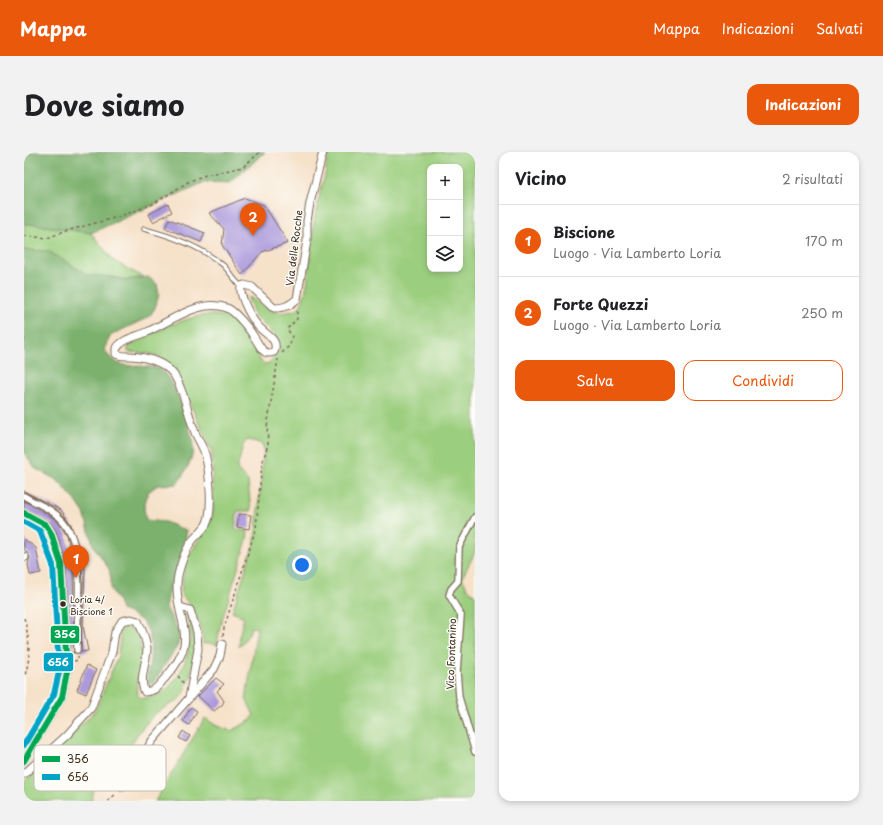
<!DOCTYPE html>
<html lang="it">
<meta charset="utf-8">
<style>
:root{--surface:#fff;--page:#f2f2f2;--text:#202124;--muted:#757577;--line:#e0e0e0;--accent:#ea580c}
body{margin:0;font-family:"Playpen Sans",sans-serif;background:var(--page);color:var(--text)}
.controls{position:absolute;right:12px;top:12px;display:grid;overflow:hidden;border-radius:8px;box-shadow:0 2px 6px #0003}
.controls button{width:36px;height:36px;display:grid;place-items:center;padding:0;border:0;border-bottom:1px solid var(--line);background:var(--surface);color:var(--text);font:20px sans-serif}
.you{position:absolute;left:278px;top:413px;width:14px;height:14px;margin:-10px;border:3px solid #fff;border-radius:50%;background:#1a73e8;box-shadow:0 0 0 6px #1a73e833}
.badge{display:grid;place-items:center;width:26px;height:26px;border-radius:50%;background:var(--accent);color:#fff;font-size:13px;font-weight:700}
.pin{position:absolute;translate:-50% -33px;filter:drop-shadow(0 1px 2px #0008)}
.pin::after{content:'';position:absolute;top:21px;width:14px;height:12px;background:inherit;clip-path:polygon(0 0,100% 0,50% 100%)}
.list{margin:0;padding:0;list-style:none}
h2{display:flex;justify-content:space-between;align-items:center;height:52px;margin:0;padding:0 16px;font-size:17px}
h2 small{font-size:13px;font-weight:400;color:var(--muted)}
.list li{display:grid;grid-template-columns:26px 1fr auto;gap:12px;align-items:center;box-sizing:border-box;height:72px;padding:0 16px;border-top:1px solid var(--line)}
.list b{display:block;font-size:15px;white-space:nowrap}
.list p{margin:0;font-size:13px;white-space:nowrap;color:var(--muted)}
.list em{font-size:13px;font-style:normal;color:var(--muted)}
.actions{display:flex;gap:8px;padding:12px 16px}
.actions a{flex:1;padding:9px 0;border:1px solid var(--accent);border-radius:12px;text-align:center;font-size:14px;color:var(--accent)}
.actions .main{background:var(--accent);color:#fff}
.icon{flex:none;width:22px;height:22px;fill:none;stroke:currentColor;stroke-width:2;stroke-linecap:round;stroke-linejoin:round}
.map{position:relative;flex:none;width:451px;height:649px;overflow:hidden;border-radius:12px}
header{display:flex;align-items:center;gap:24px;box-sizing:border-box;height:56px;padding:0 20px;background:var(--accent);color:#fff}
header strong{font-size:19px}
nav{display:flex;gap:22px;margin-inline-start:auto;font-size:14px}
.intro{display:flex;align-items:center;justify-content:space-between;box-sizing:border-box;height:96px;padding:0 24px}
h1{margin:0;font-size:28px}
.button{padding:10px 18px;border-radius:12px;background:var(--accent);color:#fff;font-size:14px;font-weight:700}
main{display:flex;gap:24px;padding:0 24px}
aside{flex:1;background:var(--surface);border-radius:12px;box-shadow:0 2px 6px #0003}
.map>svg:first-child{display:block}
</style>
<header>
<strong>Mappa</strong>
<nav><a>Mappa</a><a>Indicazioni</a><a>Salvati</a></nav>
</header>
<div class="intro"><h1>Dove siamo</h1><a class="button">Indicazioni</a></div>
<main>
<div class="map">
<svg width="451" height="649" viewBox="0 0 451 649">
<rect width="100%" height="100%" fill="#fdfcf7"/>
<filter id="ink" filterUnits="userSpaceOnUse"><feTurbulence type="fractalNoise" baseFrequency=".025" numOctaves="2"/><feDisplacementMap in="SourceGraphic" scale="8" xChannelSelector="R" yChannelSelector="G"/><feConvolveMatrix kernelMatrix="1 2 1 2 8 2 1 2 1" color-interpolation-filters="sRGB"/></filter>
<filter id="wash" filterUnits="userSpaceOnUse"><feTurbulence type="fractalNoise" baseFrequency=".012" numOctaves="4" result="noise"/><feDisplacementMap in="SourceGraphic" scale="16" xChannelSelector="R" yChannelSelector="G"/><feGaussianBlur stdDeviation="0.9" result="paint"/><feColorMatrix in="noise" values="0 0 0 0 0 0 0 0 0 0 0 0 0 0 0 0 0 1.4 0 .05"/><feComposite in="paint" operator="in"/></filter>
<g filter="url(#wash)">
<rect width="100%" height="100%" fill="#f6e1c9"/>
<g fill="#9bce7e" stroke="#6b7c4e" fill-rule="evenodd">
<path d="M307,0h144v400l-13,26 5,10 8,7v206h-320l50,-83 10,7 16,6 20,-11 3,-5 -8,-16 11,-71 -6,-1 -2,7 -10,13 1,-14 4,-16 -12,-5 23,-72 9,-90 -2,-6 -9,-3 -6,-1 -4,5 -6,24 11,12 3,30h-14l-2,18 13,2 -1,9 -27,86 -3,19 -8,-2 -6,1c-3,-23 -6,-33 -22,-49 1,-17 4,-34 14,-49 6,-11 15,-19 18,-32l-1,-62 -36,-80c-17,-20 -23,-18 -48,-20v-5c25,-14 83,-48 109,-23 9,8 15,21 22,30l1,6 4,4 5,-1 10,-12v-11l-24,-24 -7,-18h5c14,14 27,18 46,11 12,-23 9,-48 13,-73 3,-21 7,-41 13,-61 2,-8 0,-16 6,-23zM406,15h30v102h-30z"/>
<path d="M0,72h8l59,9 23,28 29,16 -16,3 -11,-3h-22l-12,-4 -34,-22 -24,-1z"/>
<path d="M162,460l3,1 6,22 -1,22 -4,21 -9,20 -27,16 -18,22 -7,13 -9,11 -20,16 -7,16 -1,9h-68v-19l71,-71 23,-55 3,-26 6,-3 10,6c11,25 -2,37 0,61l4,4c31,2 50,-38 49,-64 0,-8 -2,-15 -4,-22z"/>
</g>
<g fill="#7cb16d" stroke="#5c6e46">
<path d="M0,0h241l-35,31 -25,-1 -114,51 -59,-9h-8z"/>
<path d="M0,98l24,1 40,24 17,1 22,4 21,-3 9,7 2,11 -4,13 -6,9 -38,18 -7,14c14,25 34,13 55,20 14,5 36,67 34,82 -2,12 -9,23 -16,33l-19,1 -10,7 -4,16 2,12 19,2 22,9 -9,38 -8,20 -4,18 13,26 -1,12 -24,37 -4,3 -3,-3c0,-8 2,-14 3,-22 3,-27 -2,-41 -29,-50l-3,-9 -7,-12v-10l-2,-10 -16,-24 -9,-32 -8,-12 -19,-21 -21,-11 -12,-16z"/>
</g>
<g id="blocks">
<g fill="#aa99db">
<path d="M221,46l19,7 24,38 -26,9 -20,23 -20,-30 2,-16 -15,-16z"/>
<path d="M144,52l4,8 -19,10 -4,-8z"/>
<path d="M145,67l36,14 -4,9 -36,-14z"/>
<path d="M0,339l37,19 10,14 1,4 -6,-10 -9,-8z"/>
<path d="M0,349l28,16 8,7 7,11 6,30 1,88h-4l-4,-90 -10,-32 -6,-9 -26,-14z"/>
<path d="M215,362l12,1 -2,14 -12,-2z"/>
<path d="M0,387l12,9 5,25 -11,2 -2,-11 2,-7 -6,-8z"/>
<path d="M56,397l5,20 -2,57 5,25 -7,1 2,-70z"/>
<path d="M63,513l9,5 -10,24 -9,-4z"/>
<path d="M192,526l8,6 -7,7 7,10 -2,4 -8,6 -16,-15z"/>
<path d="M167,555l6,4 -8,14 -6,-4z"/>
<path d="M159,579l7,5 -4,6 -7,-4z"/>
</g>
</g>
</g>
<g filter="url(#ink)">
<use href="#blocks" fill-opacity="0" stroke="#7c6a5a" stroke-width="1"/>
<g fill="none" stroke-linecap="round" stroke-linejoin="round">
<defs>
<path id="service" d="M120,77c28,7 57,18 79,36 6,6 11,15 18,21"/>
<g id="pedestrian">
<path d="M0,344c13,8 29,13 39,25 24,28 13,93 14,129"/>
<path d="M451,365l-16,30 -1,34 -7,8 -2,6 12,20 -4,57 2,25 16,55"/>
</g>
<g id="minor">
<path d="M0,361l22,12 5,8 10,31 2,61 4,47 -5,25 -38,64"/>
<path d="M0,405h1"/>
<path d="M156,455l10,3 7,22 1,17 -9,49"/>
<path d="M0,622l43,-39 24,-27 21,-56 3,-20 7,-11 9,-2 7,2c4,9 8,17 9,27 0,15 -9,31 -2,44 12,-1 13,-7 21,-15 35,-39 10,-53 11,-93 0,-11 8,-34 15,-43 4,-5 10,-10 14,-16 8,-14 3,-56 -1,-71 -2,-7 -6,-13 -9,-19 -8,-19 -11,-43 -22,-60 -9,-13 -28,-18 -43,-19 -6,0 -9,1 -15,-2v-5c7,-11 20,-12 31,-17 24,-11 53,-34 80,-24 8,3 23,22 27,29 4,5 6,12 11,15 3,2 6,1 9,0 5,-12 -6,-16 -13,-23 -8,-7 -22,-32 -20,-43l3,-1 8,2 22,21c10,0 15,-2 23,-9l10,-58v-20l3,-18 13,-51"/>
<path d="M99,635l29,-46 62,-72 6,-13 2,-12"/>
</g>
</defs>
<use href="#service" stroke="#7c6a5a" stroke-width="5.5"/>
<use href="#pedestrian" stroke="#7c6a5a" stroke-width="8"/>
<use href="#minor" stroke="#7c6a5a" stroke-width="9"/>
<g stroke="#7c6a5a" stroke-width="1.5" stroke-dasharray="3 3" stroke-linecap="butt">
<path d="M0,84l23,2 19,-7 52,-14 35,-13 35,-22 14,-6 41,-9 17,-15"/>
<path d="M258,201l8,-8 2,-9 -5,-7 10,-10v-9"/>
<path d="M0,466c5,19 8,40 0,59"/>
<path d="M199,484l1,-8 32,-100 6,-64 6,-20 -1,-17 11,-68"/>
<path d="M50,509l4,-1v-4"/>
<path d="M154,524l6,8"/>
<path d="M84,649l9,-8"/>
</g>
<use href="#service" stroke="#fff" stroke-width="3.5"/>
<use href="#pedestrian" stroke="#fff" stroke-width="5.5"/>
<use href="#minor" stroke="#fff" stroke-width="7"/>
<defs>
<path id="bus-1" d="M0,361l22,12 5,8 10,31 6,108 -5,25 -38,64"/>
<path id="bus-2" d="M0,370l16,9 13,34 6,107 -5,22 -30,51"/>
</defs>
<use href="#bus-1" stroke="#fdfcf7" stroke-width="9"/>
<use href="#bus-2" stroke="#fdfcf7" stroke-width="9"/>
<use href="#bus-1" stroke="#00a651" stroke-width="6"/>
<use href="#bus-2" stroke="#03a3c5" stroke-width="6"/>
</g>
</g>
<circle fill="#3b2a1e" stroke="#fdfcf7" stroke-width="1.5" cx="39" cy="452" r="3.5"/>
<g text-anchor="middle" stroke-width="3" stroke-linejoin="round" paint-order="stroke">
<g font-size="9" fill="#3b2a1e" stroke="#fdfcf7" text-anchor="start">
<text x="46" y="451">Loria 4/<tspan x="46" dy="12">Biscione 1</tspan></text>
</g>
<g font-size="10" fill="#3b2a1e" stroke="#fdfcf7">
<text transform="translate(270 96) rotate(-83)" y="4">Via delle Rocche</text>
<text transform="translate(427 502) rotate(-88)" y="4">Vico Fontanino</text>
</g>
</g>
<rect x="10" y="593" width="132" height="46" rx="6" fill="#fdfcf7" stroke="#c3bdb6" stroke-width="1"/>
<rect x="18" y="604" width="18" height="6" fill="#00a651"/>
<rect x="18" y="622" width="18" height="6" fill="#03a3c5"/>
<g font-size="11" fill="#3b2a1e">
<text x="43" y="611">356</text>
<text x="43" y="629">656</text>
</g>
<g stroke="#fdfcf7" stroke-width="1.5">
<rect x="26" y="473" width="30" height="19" rx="4" fill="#00a651"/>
<rect x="19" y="500" width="31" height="20" rx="4" fill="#03a3c5"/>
</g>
<g font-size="11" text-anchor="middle" font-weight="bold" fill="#fff">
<text x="41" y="486">356</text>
<text x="34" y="514">656</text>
</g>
</svg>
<div class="controls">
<button>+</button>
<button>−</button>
<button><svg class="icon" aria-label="layers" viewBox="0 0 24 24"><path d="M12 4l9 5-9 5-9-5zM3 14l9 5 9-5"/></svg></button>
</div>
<div class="you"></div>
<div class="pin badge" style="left:52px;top:426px">1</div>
<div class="pin badge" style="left:229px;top:84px">2</div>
</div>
<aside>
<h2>Vicino<small>2 risultati</small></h2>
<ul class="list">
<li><span class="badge">1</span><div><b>Biscione</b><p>Luogo · Via Lamberto Loria</p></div><em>170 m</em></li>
<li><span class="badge">2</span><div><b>Forte Quezzi</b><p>Luogo · Via Lamberto Loria</p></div><em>250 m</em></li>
</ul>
<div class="actions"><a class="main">Salva</a><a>Condividi</a></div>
</aside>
</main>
